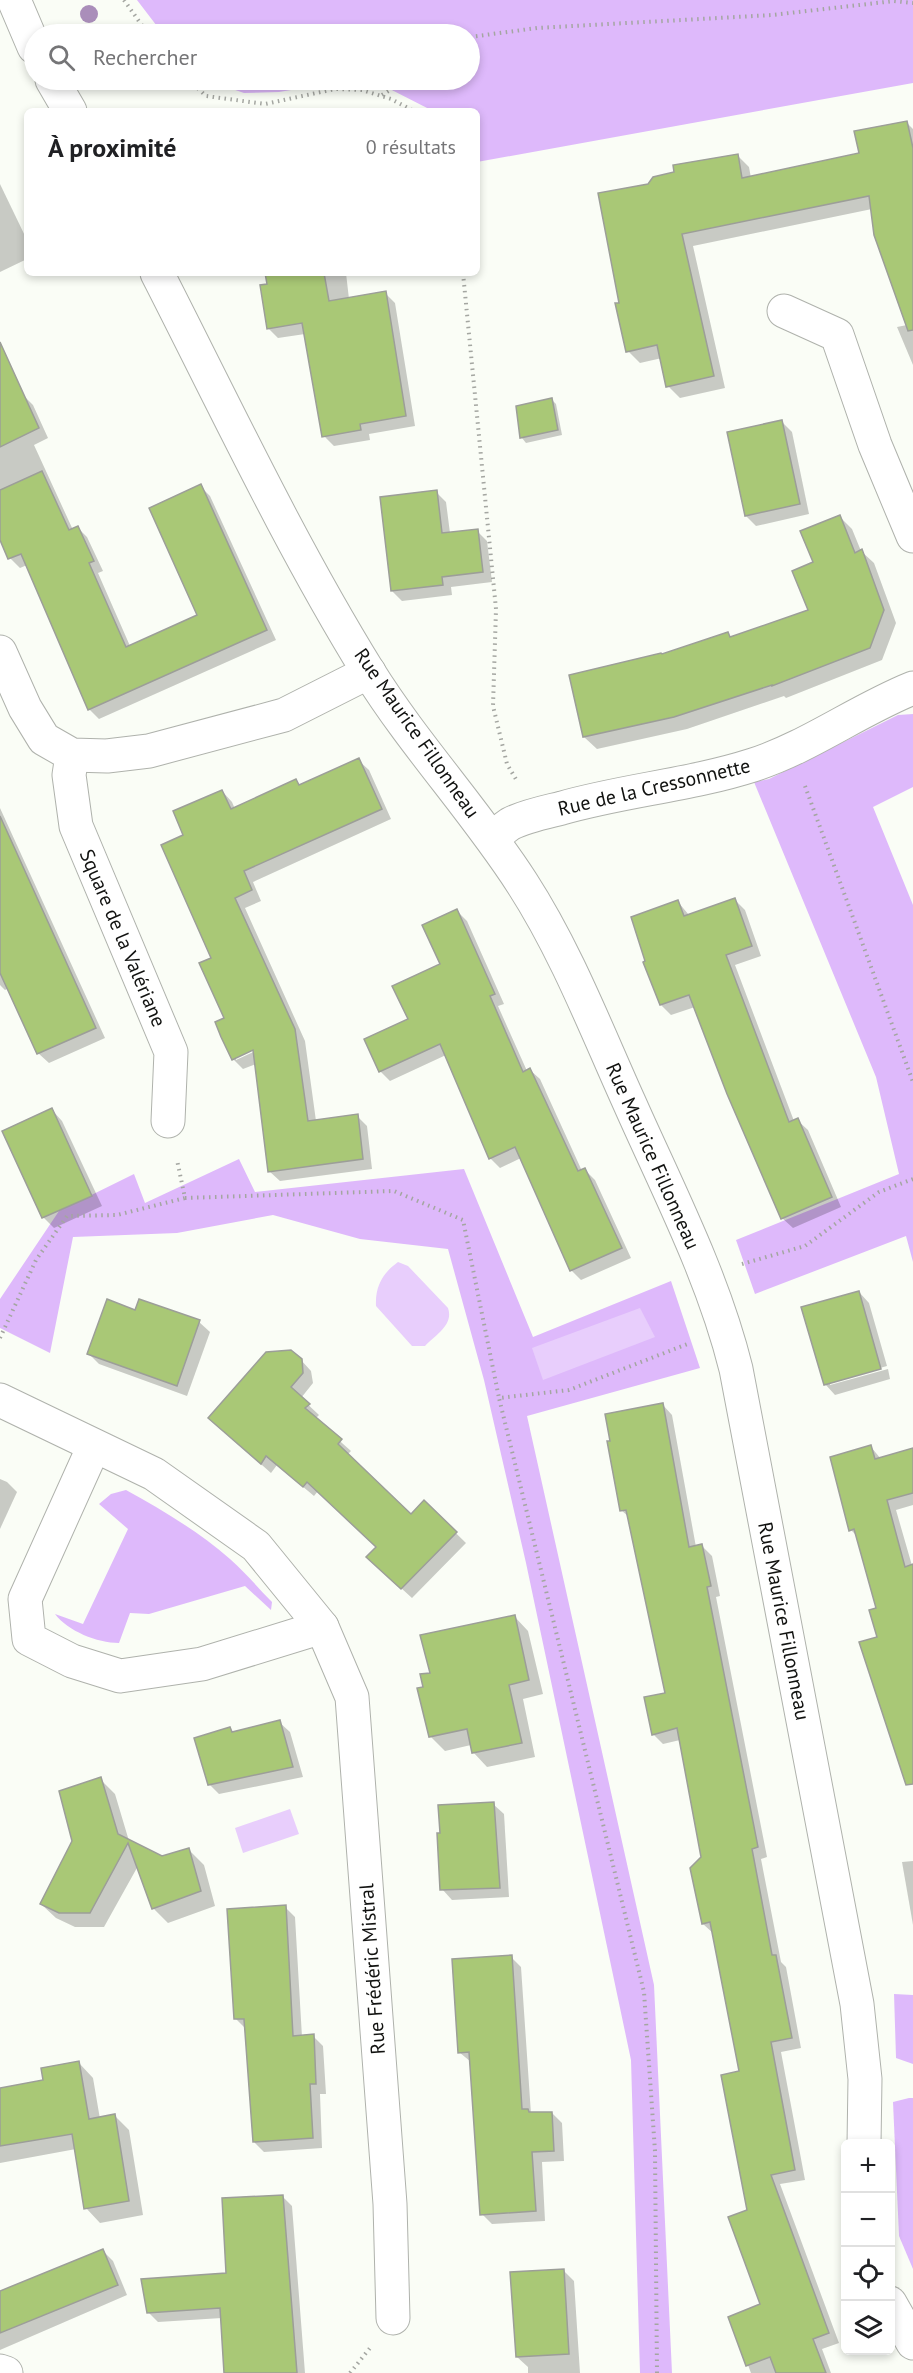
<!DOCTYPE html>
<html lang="fr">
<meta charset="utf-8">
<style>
:root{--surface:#fff;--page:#f6f6f6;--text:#202124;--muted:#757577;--line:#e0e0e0}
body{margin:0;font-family:"PT Sans",sans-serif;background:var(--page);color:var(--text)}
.controls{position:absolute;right:18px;bottom:18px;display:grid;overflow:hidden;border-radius:9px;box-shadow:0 3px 9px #0003}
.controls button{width:54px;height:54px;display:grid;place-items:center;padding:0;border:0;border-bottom:2px solid var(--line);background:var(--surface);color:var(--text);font:30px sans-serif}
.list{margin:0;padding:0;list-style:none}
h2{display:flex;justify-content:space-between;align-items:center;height:78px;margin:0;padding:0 24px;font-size:26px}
h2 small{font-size:20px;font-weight:400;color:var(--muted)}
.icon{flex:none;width:33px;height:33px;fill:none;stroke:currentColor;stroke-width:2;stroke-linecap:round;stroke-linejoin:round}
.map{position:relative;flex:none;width:913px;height:2373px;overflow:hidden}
.search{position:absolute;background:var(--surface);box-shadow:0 3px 9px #0003;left:24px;top:24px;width:456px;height:66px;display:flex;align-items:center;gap:15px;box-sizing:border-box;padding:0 21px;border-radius:33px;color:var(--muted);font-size:22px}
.panel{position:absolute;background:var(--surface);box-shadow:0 3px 9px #0003;left:24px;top:108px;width:456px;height:168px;border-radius:9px}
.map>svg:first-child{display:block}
</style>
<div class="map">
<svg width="913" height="2373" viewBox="0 0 913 2373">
<rect width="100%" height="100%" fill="#fafdf6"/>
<g fill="#deb9fb">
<path d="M137,0h776v83l-436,79v-51h-44l-53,-27 -34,-3 -67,11 -35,1 -38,-13h264v-46h-307z"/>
<path d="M913,714v73l-40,20 40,98v357l-7,-26 -151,58 -19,-54 163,-66 -23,-97 -122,-295 15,-3 129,-64z"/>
<path d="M239,1159l16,33 209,-23 69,168 138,-56 29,87 -173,48 127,569 18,388h-32l-9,-313 -105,-497 -42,-183 -36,-131 -88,-10 -87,-24 -96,18 -104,4 -23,116 -50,-25v-29l59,-88 75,-37 11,29z"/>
<path d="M126,1490c36,20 72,41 104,69 15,13 28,29 42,43l-1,8 -26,-24 -96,28 -19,-1 -11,30c-22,0 -51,-12 -64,-29l28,10 45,-95 -29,-25 12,-10z"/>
<path d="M894,1994l19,1v69l-17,-6z"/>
<path d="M909,2098h4v171l-14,-33 -6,-134z"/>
</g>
<g fill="#e8cefc">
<path d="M398,1262l10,4 40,42c6,17 -13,27 -23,38h-13l-36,-40c-1,-20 7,-33 22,-44z"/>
<path d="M640,1308l15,29 -112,43 -11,-32z"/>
<path d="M290,1809l9,25 -56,19 -8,-25z"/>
</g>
<g fill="#0003" fill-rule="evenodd">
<path d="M906,122l7,7v236l-16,-38 10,-2 -35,-116 -179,37 32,142 -45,10 -12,-12 -6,-28 -22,5 -12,-12 -8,-47 29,-119 88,-30 12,12 2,11 109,-24z"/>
<path d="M0,184l27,56v19l-27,13z"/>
<path d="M267,273h79l3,26 36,-6 10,10 20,123 -46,8 1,6 -36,6 -10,-10 -19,-102 -27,4 -10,-10z"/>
<path d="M0,385l23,10 10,10 15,33 -14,7 39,85 4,-3 10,10 16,34 -5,2 32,73 69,-30 1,-130 10,10 66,144 -177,79 -10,-10 -62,-144 -7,3 -10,-10 -10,-21z"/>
<path d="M551,399l5,5 6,31 -36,8 -4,-5 -5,-31z"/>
<path d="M782,422l10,10 17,82 -53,12 -10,-10z"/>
<path d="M436,492l10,10 4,31 27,-2 10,10 5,41 -41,5 1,8 -50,6 -10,-10z"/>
<path d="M840,517l12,12 9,22 13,12 22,60 -14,37 -96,38 -2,-2 -97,33 -90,20 -13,-12 78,-81 66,-22 4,4 78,-27 5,-48z"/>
<path d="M358,760l11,10 22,49 -138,63 8,19 -16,7 60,133 11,80 41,-5 10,10 5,43 -92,12 -11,-10 -13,-107 -13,5 -10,-10 -48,-224 37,-44 10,11 3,7 61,-28 5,5zM259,1046l1,3 -24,11v-3z"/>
<path d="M0,808l105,230 -56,25 -11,-10 -29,-65 -4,2 -5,-5z"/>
<path d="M735,900l10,10 16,46 -26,9 59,156 3,-1 11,10 33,77 -48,21 -11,-10 -87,-211 -24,8 -10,-10 -16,-43 33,-60 11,13z"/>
<path d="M457,911l10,10 37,83 -6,2 29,65 3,-1 10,9 42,92 3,-1 10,10 36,78 -50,22 -10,-10 -50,-112 -21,10 -10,-10 -44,-103 -56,26 -10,-10 62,-106z"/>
<path d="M52,1110l10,11 40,85 -48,22 -10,-10 -40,-86z"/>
<path d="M859,1292l10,11 18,63 -57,16v3l58,-16 2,10 -55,16 -10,-11z"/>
<path d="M136,1312l63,10 11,10 -23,64 -88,-32 -10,-10z"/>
<path d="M301,1360l10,11 2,12 -12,15 18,17 -4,4 36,32 -4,4 64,61 13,-14 42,41 -54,55 -34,-31 -1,-20 -59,-56 -4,5 -37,-31 -6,8 -51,-45z"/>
<path d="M662,1404l10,11 24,132 6,-1 10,10 8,40 -4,1 51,260 -6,2 20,103 5,5 15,81 -20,4 24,128 -25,4 59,159 -17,6 9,24h-80l-21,-55 32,-13 -13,-94 -9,-139 -26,-138 -11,-10 -12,-55 12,-11 -23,-118 -17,4 -10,-10 13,-39 -36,-177 -9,-8z"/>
<path d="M871,1447l10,12 32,-10v56l-17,5 17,59v215l-34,-146 -2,-29 -19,-72 -7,-7z"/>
<path d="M0,1479l7,3 10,10 -17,37z"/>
<path d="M514,1616l14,15 15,63 -20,5 12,58 -48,10 -14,-15 -2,-7 -26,6 -14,-14 -12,-48 6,-1 6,-14z"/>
<path d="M279,1722l11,10 13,45 -84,17 -10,-10 20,-55 5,4z"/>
<path d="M100,1779l15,15 14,47 33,16 27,-7 15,15 11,41 -47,17 -14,-14 -16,-43 -34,61h-29l-19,-9 -15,-14 33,-63z"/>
<path d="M493,1804l11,10 5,83 -57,3 -10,-11z"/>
<path d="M913,1861v64l-11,-63z"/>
<path d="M285,1907l10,10 7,120 11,-1 10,10 3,48h-6l2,54 -58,4 -10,-10 -7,-112 -11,-11z"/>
<path d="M511,1957l10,10 10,147 21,-1 10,10 2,38 -22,1 3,59 -53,3 -10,-10 -11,-152 -12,-10z"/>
<path d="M79,2063l14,15 7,41 15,-3 14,14 14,85 -43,8 -14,-15 -10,-59 -76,14v-74l45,-8z"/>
<path d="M282,2196l10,10 13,167h-79l-4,-55 -64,4 -9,-9 79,-39z"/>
<path d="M103,2251l10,10 14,34 -127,55v-58z"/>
<path d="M564,2271l10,10 6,92h-52v-6l-11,-10z"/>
</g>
<g fill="#a9c876" stroke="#9c9e98" stroke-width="1.5">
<path d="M907,121l6,27v182l-5,1 -34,-96 -5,-39 -187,38 32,142 -48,11 -9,-42 -31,7 -11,-49h4l-21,-110 50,-9 5,-7 21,-5 -1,-7 65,-11 4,24 117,-25 -5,-22z"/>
<path d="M265,273h59l5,28 57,-10 20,125 -46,8 1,6 -39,7 -20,-114 -35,6 -7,-44 7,-1z"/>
<path d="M0,342l39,86 -39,19z"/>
<path d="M552,398l6,32 -38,8 -4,-32z"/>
<path d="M782,420l18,84 -55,12 -18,-84z"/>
<path d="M42,471l27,59 9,-4 16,35 -5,2 37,84 71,-32 -48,-107 52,-24 66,146 -179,80 -67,-156 -13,5 -8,-19v-50z"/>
<path d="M437,490l5,43 36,-4 5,43 -41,5 1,8 -52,6 -11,-94z"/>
<path d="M840,515l15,38 7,-4 22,61 -14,38 -98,38v-1l-98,32 -91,20 -14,-62 92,-22 1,1 66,-22 2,5 78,-27 -16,-39 21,-9 -13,-31z"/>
<path d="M359,758l23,51 -138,62 8,19 -17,8 60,131 13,92 50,-7 5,45 -95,13 -15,-122 -21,10 -11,-23 -6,-15 9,-4 -25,-55 12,-5 -50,-113 22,-10 -10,-24 49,-21 9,19 65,-30 3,6z"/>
<path d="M0,816l96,212 -59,26 -37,-81z"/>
<path d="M735,898l17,48 -26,9 63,167 9,-4 34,79 -51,22 -54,-125 -38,-99 -29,10 -17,-43 2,-1 -14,-44 47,-17 6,16z"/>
<path d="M457,909l38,85 -5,2 33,76 7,-4 48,103 7,-3 37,80 -52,23 -55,-124 -26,12 -49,-115 -61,28 -15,-33 44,-20 -16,-33 48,-22 -18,-39z"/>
<path d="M52,1108l40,88 -50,22 -40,-87z"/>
<path d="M859,1291l22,78 -57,16 -23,-78z"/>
<path d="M107,1299l28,11 4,-11 61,21 -23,66 -90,-32z"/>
<path d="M291,1350l11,9 1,14 -12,14 19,17 -5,4 37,31 -4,5 73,70 13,-14 33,32 -56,57 -35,-32 10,-10 -69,-65 -4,5 -37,-31 -5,8 -53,-46 58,-66z"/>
<path d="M663,1403l26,144 13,-3 9,42 -4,1 51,260 -6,2 20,106h4l16,83 -21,4 24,128 -24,5 58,158 -16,6 13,34h-50l-6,-16 -24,9 -18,-49 32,-13 -32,-87 19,-7 -26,-135 18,-4 -29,-149 -8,2 -12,-56 11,-11 -24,-129 -25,7 -8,-38 21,-4 -39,-183 -6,1 -13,-70h3l-5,-27z"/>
<path d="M871,1445l4,14 38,-11v45l-26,7 18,67 8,-3v220l-7,1 -47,-143 18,-5 -8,-27 7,-2 -22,-79 -5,2 -19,-74z"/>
<path d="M515,1615l14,65 -20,5 13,58 -50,10 -5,-24 -38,8 -12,-49 6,-1 -3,-13 10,-1 -10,-38z"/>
<path d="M280,1720l13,47 -85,18 -14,-47 36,-11 2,5z"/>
<path d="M101,1777l17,57 44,22 27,-8 12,43 -49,18 -24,-66 -38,70h-31l-19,-9 32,-63 -13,-50z"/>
<path d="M494,1802l6,86 -60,2 -3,-57h3l-2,-28z"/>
<path d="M286,1905l7,131 21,-2 2,50h-6l3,54 -60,4 -9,-123h-10l-7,-110z"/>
<path d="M512,1955l10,154h6l1,3h23l2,39 -22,1 4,59 -56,4 -11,-163 -11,1 -6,-94z"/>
<path d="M79,2061l10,58 26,-5 14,87 -45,8 -12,-75 -72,12v-58l43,-8 -2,-12z"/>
<path d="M283,2195l14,178h-73l-4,-65 -73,5 -6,-34 85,-6 -4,-75z"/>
<path d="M103,2249l15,36 -118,48v-42z"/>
<path d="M564,2269l5,85 -53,3 -6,-85z"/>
</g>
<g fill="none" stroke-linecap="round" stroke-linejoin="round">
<defs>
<g id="street">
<path d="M14,0l20,47"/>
<path d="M52,80l18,31"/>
<path d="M157,273c68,133 132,270 211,398 46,74 107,139 154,212 44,68 74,146 107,219 39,88 84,174 107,267l121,635 8,75 -1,65"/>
<path d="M784,311l53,24 38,110 38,91"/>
<path d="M0,652l25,56 19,31 28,16 35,1 42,-5 135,-36 85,-43"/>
<path d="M72,755l-3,20 7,51 95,226 -3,69"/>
<path d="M492,838c6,-4 12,-10 18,-14 15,-8 36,-12 52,-16 63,-18 129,-23 191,-43 56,-18 105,-55 160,-77"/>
<path d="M0,1400l154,74 102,72 66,81 30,70 38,507 3,114"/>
<path d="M94,1446l-69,153 4,40 43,22 48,15 82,-12 120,-37"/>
<path d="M890,2303l23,40"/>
<path d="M0,2371l6,2"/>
</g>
</defs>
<use href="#street" stroke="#afb2ac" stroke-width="35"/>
<g stroke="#a4a6a1" stroke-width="4" stroke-dasharray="1.5 4.5" stroke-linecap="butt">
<path d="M124,0l24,34"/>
<path d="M470,37l67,-9 235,-13 122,-14 19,2"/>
<path d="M189,80l17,16 59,8 70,-15 27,1 29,9 23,12"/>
<path d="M382,95l24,-15"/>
<path d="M463,273l33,336 -3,97 14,58 10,17"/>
<path d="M805,786l108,296"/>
<path d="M185,1198l209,-7 69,29 36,178"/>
<path d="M742,1264l63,-18 74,-54 34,-13"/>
<path d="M0,1338l36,-78 31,-44 50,-1 68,-17 -8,-38"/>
<path d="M350,2373l20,-25"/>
<path d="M657,2373l-2,-222 -11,-159 -145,-594 70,-8 121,-47"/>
</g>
<use href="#street" stroke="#fff" stroke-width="33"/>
</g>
<circle fill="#aa8eba" cx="89" cy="14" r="9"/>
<g text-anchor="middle" stroke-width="4.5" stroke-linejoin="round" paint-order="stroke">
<g font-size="20" fill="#111210" stroke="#fff">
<text transform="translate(417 733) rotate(55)" y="7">Rue Maurice Fillonneau</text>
<text transform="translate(654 787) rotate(-13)" y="7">Rue de la Cressonnette</text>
<text transform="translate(123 938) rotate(67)" y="7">Square de la Valériane</text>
<text transform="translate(653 1156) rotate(66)" y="7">Rue Maurice Fillonneau</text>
<text transform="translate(784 1621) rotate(79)" y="7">Rue Maurice Fillonneau</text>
<text transform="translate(372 1969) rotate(-94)" y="7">Rue Frédéric Mistral</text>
</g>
</g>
</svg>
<div class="controls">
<button>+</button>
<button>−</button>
<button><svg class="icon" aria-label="locate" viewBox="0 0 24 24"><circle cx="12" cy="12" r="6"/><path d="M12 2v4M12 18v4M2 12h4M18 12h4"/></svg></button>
<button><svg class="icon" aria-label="layers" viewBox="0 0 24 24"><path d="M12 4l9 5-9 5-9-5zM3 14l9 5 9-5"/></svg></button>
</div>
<div class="search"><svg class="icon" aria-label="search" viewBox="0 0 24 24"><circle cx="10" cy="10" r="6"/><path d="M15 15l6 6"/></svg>Rechercher</div>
<section class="panel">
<h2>À proximité<small>0 résultats</small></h2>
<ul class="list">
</ul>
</section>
</div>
